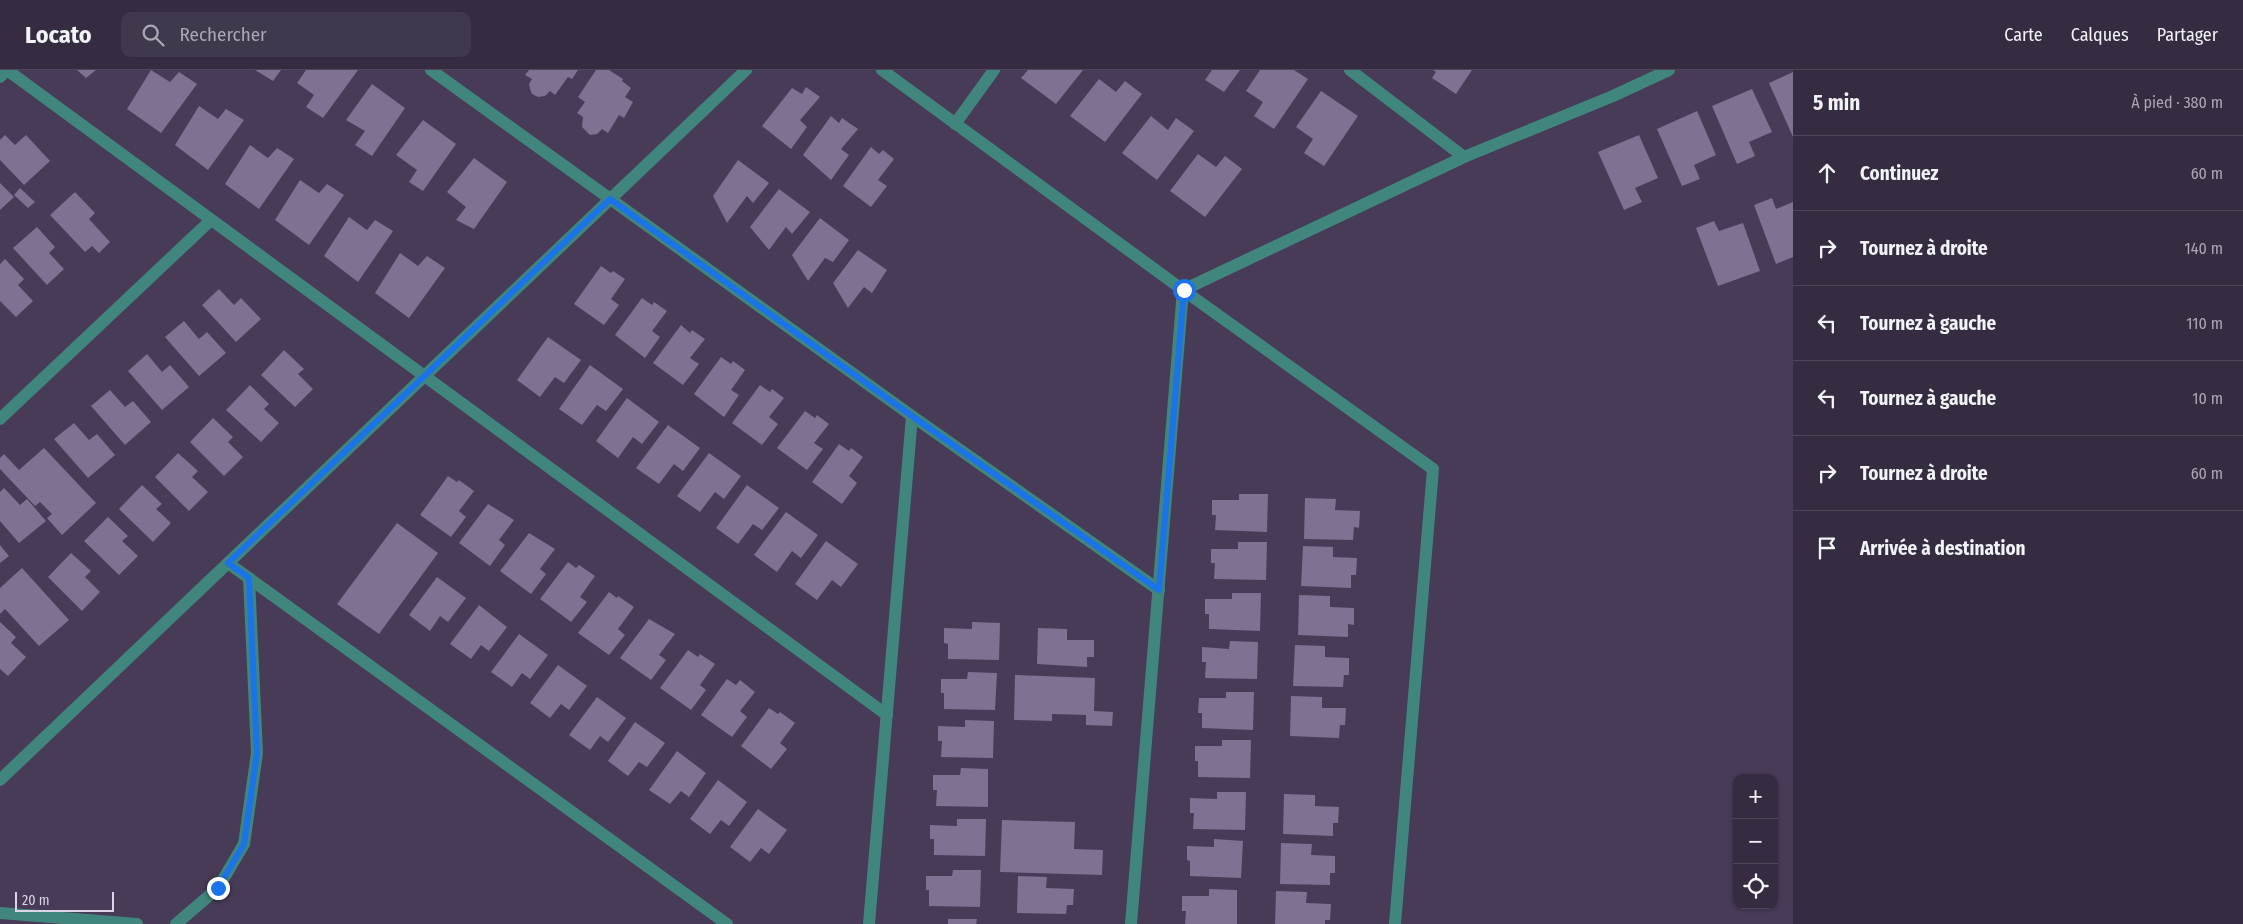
<!DOCTYPE html>
<html lang="fr">
<meta charset="utf-8">
<style>
:root{--surface:#352c42;--page:#40384d;--text:#f1f3f6;--muted:#aaa7b2;--line:#4f485b}
body{margin:0;font-family:"Fira Sans Condensed",sans-serif;background:var(--page);color:var(--text)}
.controls{position:absolute;right:15px;bottom:15px;display:grid;overflow:hidden;border-radius:10px;box-shadow:0 1px 4px #0004}
.controls button{width:45px;height:45px;display:grid;place-items:center;padding:0;border:0;border-bottom:1px solid var(--line);background:var(--surface);color:var(--text);font:25px sans-serif}
.scale{position:absolute;left:15px;bottom:12px;width:99px;box-sizing:border-box;padding-left:5px;border:2px solid #dcd5e7;border-top:0;font-size:14px;line-height:18px;white-space:nowrap;color:#dcd5e7;-webkit-text-stroke:4px #473b58;paint-order:stroke}
.stop{position:absolute;width:15px;height:15px;margin:-11px;border:4px solid #1a73e8;border-radius:50%;background:#fff}
.stop.end{background:#1a73e8;border-color:#fff;box-shadow:0 1px 5px #0008}
.list{margin:0;padding:0;list-style:none}
h2{display:flex;justify-content:space-between;align-items:center;height:65px;margin:0;padding:0 20px;font-size:21px}
h2 small{font-size:16px;font-weight:400;color:var(--muted)}
.list li{display:grid;grid-template-columns:32px 1fr auto;gap:15px;align-items:center;box-sizing:border-box;height:75px;padding:0 20px;border-top:1px solid var(--line)}
.list b{display:block;font-size:19px;white-space:nowrap}
.list em{font-size:16px;font-style:normal;color:var(--muted)}
.icon{flex:none;width:28px;height:28px;fill:none;stroke:currentColor;stroke-width:2;stroke-linecap:round;stroke-linejoin:round}
.map{position:relative;flex:none;width:1793px;height:854px;overflow:hidden}
header{display:flex;align-items:center;gap:30px;box-sizing:border-box;height:70px;padding:0 25px;background:var(--surface);border-bottom:1px solid var(--line)}
header strong{font-size:24px}
nav{display:flex;gap:28px;margin-inline-start:auto;font-size:18px}
.search{width:350px;height:45px;background:var(--page);display:flex;align-items:center;gap:12px;box-sizing:border-box;padding:0 18px;border-radius:10px;color:var(--muted);font-size:19px}
main{display:flex}
aside{flex:1;background:var(--surface)}
.map>svg:first-child{display:block}
</style>
<header>
<strong>Locato</strong>
<div class="search"><svg class="icon" aria-label="search" viewBox="0 0 24 24"><circle cx="10" cy="10" r="6"/><path d="M15 15l6 6"/></svg>Rechercher</div>
<nav><a>Carte</a><a>Calques</a><a>Partager</a></nav>
</header>
<main>
<div class="map">
<svg width="1793" height="854" viewBox="0 0 1793 854">
<rect width="100%" height="100%" fill="#473b58"/>
<g fill="#7e7191">
<path d="M77,0h19l-10,8z"/>
<path d="M151,0l19,12 9,-10 18,12 -36,49 -34,-24z"/>
<path d="M255,0h26l-8,11z"/>
<path d="M306,0h52l-35,48 -17,-11 8,-12 -17,-12z"/>
<path d="M529,0h49l-6,9 -4,-2 -13,18 -5,-4 -5,5 -7,1 -6,-3 -2,-5 -1,-5 3,-5 -7,-4z"/>
<path d="M596,0h13l14,9 -1,2 9,7 -6,9 8,5 -9,16 -5,-3 -11,18 -6,-4 -5,5 -7,1 -8,-8 1,-10 -6,-4 8,-11 -7,-5z"/>
<path d="M1028,0h55l-27,34 -35,-26z"/>
<path d="M1212,0h28l-16,22 -19,-12z"/>
<path d="M1260,0h34l14,9 -34,50 -20,-13 9,-14 -17,-11z"/>
<path d="M1433,0h39l-16,24 -24,-16 4,-6z"/>
<path d="M1793,2v65l-24,-54z"/>
<path d="M1099,9l17,13 9,-11 17,13 -37,48 -35,-26z"/>
<path d="M372,14l33,24 -33,48 -17,-11 10,-14 -19,-11z"/>
<path d="M806,17l14,10 -20,23 7,7 -16,22 -29,-23 30,-38 10,6z"/>
<path d="M1752,19l20,43 -23,10 6,14 -18,8 -25,-58z"/>
<path d="M1321,21l37,25 -34,50 -20,-13 9,-14 -17,-12z"/>
<path d="M199,36l19,13 8,-10 18,11 -36,50 -33,-25z"/>
<path d="M1697,41l19,44 -22,10 6,14 -18,7 -25,-57z"/>
<path d="M831,46l8,7 3,-5 16,11 -17,20 8,6 -18,25 -28,-25z"/>
<path d="M1151,46l17,14 8,-12 18,13 -37,49 -35,-27z"/>
<path d="M423,50l33,24 -33,47 -14,-9 8,-12 -21,-15z"/>
<path d="M5,65l10,10 11,-10 24,26 -26,24 -24,-25v-20z"/>
<path d="M1639,65l19,43 -23,10 7,14 -18,8 -26,-58z"/>
<path d="M250,75l18,13 9,-10 17,11 -35,50 -34,-25z"/>
<path d="M871,77l8,7 4,-4 11,9 -16,21 9,6 -16,21 -28,-21z"/>
<path d="M1198,84l18,13 9,-11 17,13 -37,48 -35,-26z"/>
<path d="M474,88l33,24 -33,47 -18,-9 10,-13 -19,-15z"/>
<path d="M738,90l31,23 -16,20 -6,-7 -20,27 -14,-27z"/>
<path d="M300,110l19,13 8,-9 17,11 -35,50 -34,-25z"/>
<path d="M0,113l14,14 -14,13z"/>
<path d="M20,118l15,14 -7,6 -14,-13z"/>
<path d="M779,119l31,23 -18,22 -6,-7 -17,23 -19,-23z"/>
<path d="M75,122l20,21 -6,6 21,23 -11,11 -7,-7 -7,6 -35,-37z"/>
<path d="M1772,128l4,11 17,-7v55l-17,7 -22,-59z"/>
<path d="M349,147l18,13 8,-10 18,11 -35,51 -34,-26z"/>
<path d="M820,148l29,22 -16,22 -8,-4 -17,23 -16,-26z"/>
<path d="M1714,151l5,10 24,-8 17,48 -42,15 -22,-58z"/>
<path d="M37,157l18,20 -6,6 15,16 -17,16 -34,-37z"/>
<path d="M858,180l29,20 -15,23 -8,-6 -16,21 -15,-25z"/>
<path d="M400,183l18,13 9,-10 18,12 -36,50 -34,-25z"/>
<path d="M5,189l19,20 -6,6 15,16 -17,16 -16,-16v-37z"/>
<path d="M601,196l10,7 2,-2 12,8 -14,20 8,6 -15,20 -30,-21z"/>
<path d="M219,219l15,16 7,-7 20,21 -25,23 -34,-37z"/>
<path d="M642,228l10,7 2,-3 13,9 -15,20 8,6 -15,21 -30,-23z"/>
<path d="M184,251l15,18 8,-7 19,21 -27,23 -34,-39z"/>
<path d="M681,255l9,8 2,-3 13,9 -15,19 9,6 -16,21 -30,-22z"/>
<path d="M548,267l33,23 -17,23 -9,-6 -15,20 -23,-17z"/>
<path d="M284,280l20,19 -6,5 15,15 -18,18 -34,-32z"/>
<path d="M147,284l15,18 8,-7 19,22 -27,23 -34,-39z"/>
<path d="M721,287l10,7 2,-3 12,9 -14,20 8,5 -15,22 -30,-23z"/>
<path d="M590,295l33,24 -17,22 -9,-6 -15,20 -23,-16z"/>
<path d="M250,315l19,19 -5,5 15,14 -18,19 -35,-32z"/>
<path d="M760,315l10,7 2,-3 12,9 -15,19 9,7 -16,21 -30,-22z"/>
<path d="M110,320l15,17 8,-6 18,21 -26,23 -34,-39z"/>
<path d="M627,328l32,24 -17,22 -9,-7 -15,21 -22,-17z"/>
<path d="M805,341l10,7 2,-3 12,9 -15,19 9,6 -16,21 -30,-22z"/>
<path d="M213,348l20,19 -5,5 15,15 -19,19 -34,-34z"/>
<path d="M74,353l15,17 8,-6 18,21 -27,23 -34,-39z"/>
<path d="M668,355l32,23 -17,23 -9,-7 -15,20 -23,-16z"/>
<path d="M839,374l10,7 2,-3 12,9 -14,19 8,7 -15,21 -30,-22z"/>
<path d="M44,378l52,55 -34,32 -15,-17 5,-4 -12,-12 -5,4 -35,-37v-11l4,-4 15,16z"/>
<path d="M178,383l20,18 -6,6 16,15 -19,19 -34,-34z"/>
<path d="M709,383l32,23 -17,23 -9,-7 -15,20 -23,-16z"/>
<path d="M448,406l9,6 2,-2 15,11 -15,20 7,6 -15,20 -31,-22z"/>
<path d="M142,415l20,19 -6,5 15,14 -18,19 -34,-33z"/>
<path d="M747,415l32,23 -17,22 -9,-6 -15,20 -22,-16z"/>
<path d="M4,418l16,17 7,-6 19,22 -27,22 -19,-22v-29z"/>
<path d="M1239,424h29l-1,38 -52,-2 1,-15h-4v-15h27z"/>
<path d="M1305,428l31,1 -1,11 25,1 -1,17 -5,-1 -1,13 -49,-1z"/>
<path d="M488,434l26,16 -15,20 6,5 -15,21 -31,-23z"/>
<path d="M786,442l32,23 -17,23 -9,-7 -15,21 -23,-17z"/>
<path d="M108,447l20,19 -6,5 16,15 -19,19 -35,-34z"/>
<path d="M397,453l41,30 -59,81 -42,-30z"/>
<path d="M529,463l26,16 -15,20 6,5 -15,20 -31,-23z"/>
<path d="M826,471l32,23 -17,23 -9,-7 -15,20 -22,-16z"/>
<path d="M1238,472h29l-1,38 -52,-1 1,-16h-4v-14h27z"/>
<path d="M0,475l9,11 -9,7z"/>
<path d="M1303,476l30,1v10l24,1 -1,17h-5v13l-50,-2z"/>
<path d="M71,483l20,18 -6,6 15,15 -18,19 -34,-34z"/>
<path d="M568,492l8,6 3,-3 16,11 -15,21 7,5 -16,20 -31,-23z"/>
<path d="M22,498l47,52 -30,26 -34,-37 -5,5v-26z"/>
<path d="M437,507l29,21 -18,24 -8,-6 -10,15 -21,-16z"/>
<path d="M609,522l8,6 1,-2 16,11 -16,22 7,6 -16,20 -31,-22z"/>
<path d="M1232,523h29l-1,38 -51,-2v-15h-4v-15h27z"/>
<path d="M1299,525l31,1v11l24,1v17l-6,-1v13l-50,-2z"/>
<path d="M479,535l28,22 -18,24 -8,-6 -10,14 -21,-15z"/>
<path d="M649,549l26,15 -16,21 7,5 -15,20 -31,-22z"/>
<path d="M0,552l16,15 -5,6 15,14 -18,19 -8,-7z"/>
<path d="M972,552l28,1 -1,37 -51,-1v-15l-4,-1v-15l28,1z"/>
<path d="M1038,558l29,1v11h27v17h-7v10l-50,-3z"/>
<path d="M519,564l29,21 -18,24 -8,-6 -10,14 -21,-15z"/>
<path d="M1230,571l28,1 -1,37 -52,-1 1,-16h-4v-15l27,2z"/>
<path d="M1295,575l30,1v11l24,1v17h-5l-1,12 -50,-1z"/>
<path d="M688,580l10,7 2,-3 15,10 -15,21 6,5 -15,20 -31,-22z"/>
<path d="M558,595l29,21 -18,24 -8,-6 -11,14 -20,-15z"/>
<path d="M968,602l29,1 -2,37 -51,-1v-16h-3v-14h26z"/>
<path d="M1015,605l80,3 -1,33 19,1 -1,14 -26,-1v-10l-34,-1v7l-38,-1z"/>
<path d="M727,609l9,6 4,-5 15,12 -15,19 7,6 -15,20 -31,-22z"/>
<path d="M1226,622h28l-1,38 -51,-2v-15h-4l1,-15h27z"/>
<path d="M1291,626l31,1v11h24l-1,17h-5l-1,13 -49,-2z"/>
<path d="M597,627l29,21 -18,24 -8,-6 -10,14 -21,-15z"/>
<path d="M769,638l9,6 2,-2 15,11 -15,20 7,6 -16,20 -30,-23z"/>
<path d="M965,650l29,1 -1,37 -52,-1 1,-16h-4v-15l27,1z"/>
<path d="M635,652l30,21 -18,24 -8,-5 -11,14 -20,-15z"/>
<path d="M1222,670h29l-1,38 -52,-1v-16h-3v-15h27z"/>
<path d="M677,681l29,22 -17,24 -8,-6 -11,13 -21,-14z"/>
<path d="M961,698l27,1v38l-52,-1 1,-16h-4v-15h27z"/>
<path d="M718,710l29,22 -18,24 -8,-6 -11,14 -20,-15z"/>
<path d="M1217,722h29l-1,38 -52,-1 1,-16h-4v-15l27,1z"/>
<path d="M1284,724l31,1v11l24,1 -1,16h-5v13l-50,-2z"/>
<path d="M758,739l29,21 -18,24 -8,-6 -11,14 -20,-15z"/>
<path d="M957,749h29l-1,37 -51,-1v-16h-4v-14l27,1z"/>
<path d="M1002,750l73,2 -1,27 29,1 -1,25 -102,-3z"/>
<path d="M1214,769l29,2 -2,37 -51,-2v-15l-3,-1v-14l27,1z"/>
<path d="M1281,773l31,1 -1,11 24,1v17h-5v12l-50,-1z"/>
<path d="M953,800h28l-1,37 -51,-1v-16h-3v-14h26z"/>
<path d="M1018,806l29,1 -1,11 28,1 -1,16h-6l-1,9 -49,-1z"/>
<path d="M1209,819l28,1v34h-52l1,-13h-4v-15h27z"/>
<path d="M1276,821l31,1 -1,11 25,1 -1,16h-5v4h-50z"/>
<path d="M948,849h29l-1,5h-28z"/>
</g>
<g fill="none" stroke-linecap="round" stroke-linejoin="round">
<g stroke="#41867c" stroke-width="12">
<path d="M431,0l481,346 247,174"/>
<path d="M882,0l301,220 250,179 -38,455"/>
<path d="M1350,0l114,87"/>
<path d="M0,7l7,-7 880,645"/>
<path d="M955,54l39,-54"/>
<path d="M0,349l211,-199"/>
<path d="M228,493l499,361"/>
<path d="M0,710l746,-710"/>
<path d="M0,843l137,11"/>
<path d="M176,854l42,-36 26,-44 13,-91 -8,-175"/>
<path d="M869,854l43,-508"/>
<path d="M1131,854l52,-634 281,-133 149,-61 56,-26"/>
</g>
</g>
<g fill="none" stroke-linecap="round" stroke-linejoin="round">
<path stroke="#1a73e8" stroke-width="6" d="M218,818l26,-44 13,-91 -8,-175 -21,-15 382,-364 302,217 247,174 25,-300"/>
</g>
</svg>
<div class="controls">
<button>+</button>
<button>−</button>
<button><svg class="icon" aria-label="locate" viewBox="0 0 24 24"><circle cx="12" cy="12" r="6"/><path d="M12 2v4M12 18v4M2 12h4M18 12h4"/></svg></button>
</div>
<div class="scale">20 m</div>
<div class="stop" style="left:1184px;top:220px"></div>
<div class="stop end" style="left:218px;top:818px"></div>
</div>
<aside>
<h2>5 min<small>À pied · 380 m</small></h2>
<ul class="list">
<li><svg class="icon" aria-label="ahead" viewBox="0 0 24 24"><path d="M12 20V5M6 11l6-6 6 6"/></svg><div><b>Continuez</b></div><em>60 m</em></li>
<li><svg class="icon" aria-label="right" viewBox="0 0 24 24"><path d="M7 20v-9h11M14 6l5 5-5 5"/></svg><div><b>Tournez à droite</b></div><em>140 m</em></li>
<li><svg class="icon" aria-label="left" viewBox="0 0 24 24"><path d="M17 20v-9H6M10 6l-5 5 5 5"/></svg><div><b>Tournez à gauche</b></div><em>110 m</em></li>
<li><svg class="icon" aria-label="left" viewBox="0 0 24 24"><path d="M17 20v-9H6M10 6l-5 5 5 5"/></svg><div><b>Tournez à gauche</b></div><em>10 m</em></li>
<li><svg class="icon" aria-label="right" viewBox="0 0 24 24"><path d="M7 20v-9h11M14 6l5 5-5 5"/></svg><div><b>Tournez à droite</b></div><em>60 m</em></li>
<li><svg class="icon" aria-label="arrive" viewBox="0 0 24 24"><path d="M6 21V4h12l-3 4 3 4H6"/></svg><div><b>Arrivée à destination</b></div></li>
</ul>
</aside>
</main>
